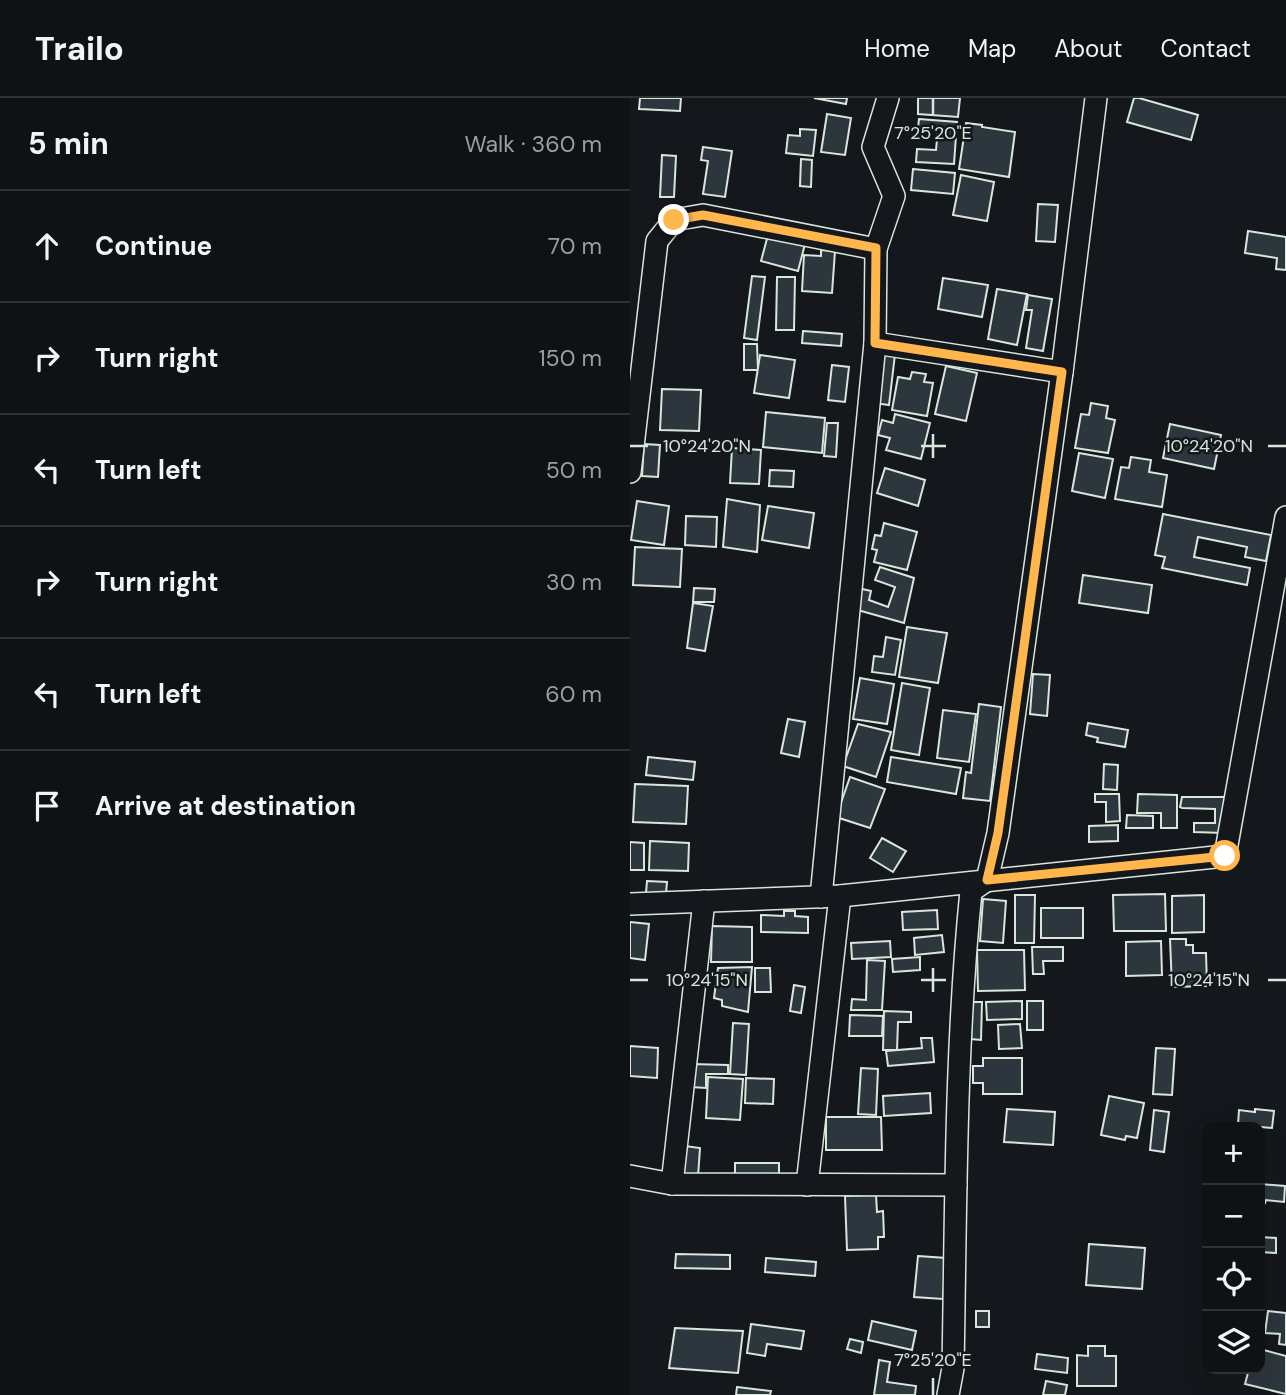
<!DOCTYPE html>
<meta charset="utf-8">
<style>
:root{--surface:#0f1215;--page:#1d2022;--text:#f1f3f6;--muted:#9b9ea0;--line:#2f3234}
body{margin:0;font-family:"DM Sans",sans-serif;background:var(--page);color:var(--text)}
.controls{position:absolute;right:21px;bottom:21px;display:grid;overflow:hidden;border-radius:14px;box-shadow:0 7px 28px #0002}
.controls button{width:63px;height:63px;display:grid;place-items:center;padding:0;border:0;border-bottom:2px solid var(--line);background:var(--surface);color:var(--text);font:35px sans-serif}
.stop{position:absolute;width:21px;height:21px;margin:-16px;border:5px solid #ffb74d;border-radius:50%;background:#fff}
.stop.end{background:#ffb74d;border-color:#fff;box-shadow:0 2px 7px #0008}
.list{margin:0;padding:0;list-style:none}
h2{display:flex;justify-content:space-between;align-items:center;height:91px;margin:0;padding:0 28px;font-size:30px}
h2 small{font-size:23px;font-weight:400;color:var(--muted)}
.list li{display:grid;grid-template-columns:46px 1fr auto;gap:21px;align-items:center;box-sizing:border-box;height:112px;padding:0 28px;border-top:2px solid var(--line)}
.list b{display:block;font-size:26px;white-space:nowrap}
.list em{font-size:23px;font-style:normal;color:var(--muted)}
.icon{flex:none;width:38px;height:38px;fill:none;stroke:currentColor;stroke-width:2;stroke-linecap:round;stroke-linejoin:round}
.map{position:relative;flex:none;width:656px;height:1297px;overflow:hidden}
header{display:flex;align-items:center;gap:42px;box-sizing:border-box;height:98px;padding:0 35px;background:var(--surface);border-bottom:2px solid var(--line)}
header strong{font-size:33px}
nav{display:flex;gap:38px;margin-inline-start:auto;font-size:24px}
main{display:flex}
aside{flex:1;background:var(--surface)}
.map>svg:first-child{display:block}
</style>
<header>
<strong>Trailo</strong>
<nav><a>Home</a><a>Map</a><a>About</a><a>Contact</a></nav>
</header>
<main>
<aside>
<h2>5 min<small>Walk · 360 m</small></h2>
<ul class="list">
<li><svg class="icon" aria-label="ahead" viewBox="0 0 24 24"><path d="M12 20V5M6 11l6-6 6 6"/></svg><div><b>Continue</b></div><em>70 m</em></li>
<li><svg class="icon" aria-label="right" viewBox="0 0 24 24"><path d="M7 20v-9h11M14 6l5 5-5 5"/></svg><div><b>Turn right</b></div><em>150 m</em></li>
<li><svg class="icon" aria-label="left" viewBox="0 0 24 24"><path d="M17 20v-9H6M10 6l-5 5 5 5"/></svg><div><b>Turn left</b></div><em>50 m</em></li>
<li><svg class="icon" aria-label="right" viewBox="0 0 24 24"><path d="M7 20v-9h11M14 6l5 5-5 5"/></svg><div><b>Turn right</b></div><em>30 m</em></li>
<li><svg class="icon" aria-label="left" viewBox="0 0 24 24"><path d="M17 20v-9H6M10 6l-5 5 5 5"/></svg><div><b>Turn left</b></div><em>60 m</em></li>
<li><svg class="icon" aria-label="arrive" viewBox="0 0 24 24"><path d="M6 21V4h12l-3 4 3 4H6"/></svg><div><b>Arrive at destination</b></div></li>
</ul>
</aside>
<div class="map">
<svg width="656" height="1297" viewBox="0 0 656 1297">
<rect width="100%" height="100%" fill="#14181c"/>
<g fill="#2c363c" stroke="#d8e6dc" stroke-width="2">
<path d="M10,0h41l-1,13 -41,-2z"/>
<path d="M184,0h33l-1,6z"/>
<path d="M288,0h42l-2,19 -40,-3z"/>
<path d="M504,0h5l59,17 -7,25 -64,-18z"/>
<path d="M197,16l24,4 -6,37 -24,-3z"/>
<path d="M289,21l38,3 -3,42 -38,-2 1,-13 19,1 2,-21 -20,-1z"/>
<path d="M336,25l16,2v2l33,5 -6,45 -50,-8z"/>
<path d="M170,31l16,1 -3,26 -27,-3 2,-18 12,1z"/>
<path d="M73,49l29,4 -7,46 -22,-3 5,-33 -7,-1z"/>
<path d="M32,57l14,1 -2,41h-14z"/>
<path d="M171,61l11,1 -1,27 -11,-1z"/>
<path d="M283,71l42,4 -2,21 -42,-4z"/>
<path d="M331,77l33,7 -7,39 -34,-6z"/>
<path d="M408,106l20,1 -3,37 -19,-1z"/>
<path d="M618,133l38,6v33l-10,-1 1,-11 -32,-5z"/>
<path d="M138,137l37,9 -7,27 -37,-10z"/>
<path d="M191,152l14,1 -3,42 -30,-2 2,-36 17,1z"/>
<path d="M122,178l13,1 -8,63 -13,-2z"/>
<path d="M147,179h18l-1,53h-18z"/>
<path d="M313,180l45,7 -6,32 -44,-8z"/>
<path d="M367,191l30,5 -10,51 -29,-6z"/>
<path d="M398,197l24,4 -9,52 -17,-3 6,-38h-6z"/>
<path d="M173,233l39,3 -1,12 -39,-3z"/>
<path d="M114,246h13l1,26h-14z"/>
<path d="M249,254l16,2 -6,51 -15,-2z"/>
<path d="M130,257l35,5 -6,38 -35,-5z"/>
<path d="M202,267l17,2 -4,35 -17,-2z"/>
<path d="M316,268l31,7 -11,48 -31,-7z"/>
<path d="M282,274l14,2 -2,8 9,1 -6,33 -35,-6 6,-33 12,2z"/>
<path d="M32,291l39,1 -2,41 -39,-1z"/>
<path d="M461,305l17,3 -2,12 9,2 -7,33 -33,-5 6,-34 8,1z"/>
<path d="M136,314l59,6 -3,35 -59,-6z"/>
<path d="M265,316l35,9 -9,36 -35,-9 4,-12 -12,-3 4,-15 11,3z"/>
<path d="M197,325h11l-2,34 -12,-1z"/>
<path d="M540,326l51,11 -7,34 -51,-11z"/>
<path d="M14,346l16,1 -2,32 -16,-1z"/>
<path d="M102,350l29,2 -2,34 -29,-1z"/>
<path d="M449,355l34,6 -8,39 -33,-7z"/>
<path d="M501,359l20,3 -2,12 18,3 -5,32 -47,-8 6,-32 8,1z"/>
<path d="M255,370l40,12 -7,26 -41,-13z"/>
<path d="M140,372l24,1 -1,16 -24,-1z"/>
<path d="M97,401l33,6 -3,47 -34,-5z"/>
<path d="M7,403l32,5 -5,39 -33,-5z"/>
<path d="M138,408l46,7 -5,35 -47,-8z"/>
<path d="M533,416l108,21 -5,26 -21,-4 2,-10 -49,-10 -4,20 56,11 -3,17 -85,-17 3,-11 -10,-2z"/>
<path d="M56,418l31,1 -1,30 -31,-2z"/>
<path d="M254,425l33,9 -10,38 -33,-8 3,-12 -5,-1 3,-14 6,1z"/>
<path d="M5,449l47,2 -2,38 -47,-2z"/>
<path d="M250,469l34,11 -10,45 -50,-14 4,-21 13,3 -2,9 19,7 7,-20 -20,-7z"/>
<path d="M453,477l69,10 -4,28 -69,-10z"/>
<path d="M64,490l21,1 -1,13h-21z"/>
<path d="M63,505l20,3 -8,45 -18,-3z"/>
<path d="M277,529l40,6 -9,50 -39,-6z"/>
<path d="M256,539l15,3 -6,35 -23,-3 2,-16 9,1z"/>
<path d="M403,576l17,1 -3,41 -17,-2z"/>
<path d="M230,580l34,6 -7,40 -34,-5z"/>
<path d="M272,585l28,5 -11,67 -28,-5z"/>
<path d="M349,606l22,3 -11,94 -27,-3 3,-26 5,1z"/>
<path d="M313,612l33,4 -7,48 -32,-4z"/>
<path d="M158,621l17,3 -6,35 -18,-4z"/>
<path d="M458,625l40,7 -3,17 -28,-5 1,-4 -12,-3z"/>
<path d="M228,626l33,8 -15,45 -33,-11z"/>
<path d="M18,659l47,5 -2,18 -47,-5z"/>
<path d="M261,659l70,11 -5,26 -69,-12z"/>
<path d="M474,666l14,1 -1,25 -14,-1z"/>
<path d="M220,679l35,12 -15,39 -34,-11z"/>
<path d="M5,686l53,2 -2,38 -53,-2z"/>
<path d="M465,696h24l1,27 -14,1v-20h-11z"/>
<path d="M508,696l39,1v33h-16v-15h-24z"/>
<path d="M552,699h50l-8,36 -30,-1v-9h21v-14l-33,-1 -2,-1z"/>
<path d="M497,717l26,1v12h-27z"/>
<path d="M488,727v16l-29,1v-16z"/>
<path d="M252,740l24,13 -13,21 -23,-14z"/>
<path d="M20,743l39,2 -1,28 -39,-1z"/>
<path d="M0,744l14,1v27h-14z"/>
<path d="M17,783l20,1 -1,11h-20z"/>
<path d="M535,796l1,37h-52l-1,-36z"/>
<path d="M385,797h20l-1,48h-19z"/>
<path d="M574,797v37l-32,1v-37z"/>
<path d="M353,801l23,2 -3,42 -23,-2z"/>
<rect x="411" y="810" width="42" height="30"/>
<path d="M307,812l1,19 -35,1 -1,-18z"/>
<path d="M154,813h11v5l13,1v16l-47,-1v-17l23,1z"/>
<path d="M0,824l19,2 -4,36 -15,-2z"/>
<path d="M82,828l40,1v35h-41z"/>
<path d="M312,837l2,17 -29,3 -1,-17z"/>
<path d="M540,841h16v6h7v8h13l1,33 -35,1z"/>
<path d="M260,843l1,16 -39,2 -1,-16z"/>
<path d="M531,843l1,34 -36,1v-34z"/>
<path d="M402,849h31v14h-20l1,13h-11z"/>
<path d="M347,852h47l1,40 -47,1z"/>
<path d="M290,859v13l-27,2 -1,-13z"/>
<path d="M237,862l18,1 -3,49h-31l1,-11 14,1z"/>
<path d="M122,869l-4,45 -26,-6v-6l-8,-2 4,-30z"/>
<path d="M125,870h15l1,24h-16z"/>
<path d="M164,887l11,2 -4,26 -11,-2z"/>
<path d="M392,903v18l-35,1 -1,-18z"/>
<rect x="397" y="903" width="16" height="29"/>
<path d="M342,904h10l-1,38 -10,-1z"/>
<path d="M254,913l27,1v10h-13l-1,28h-14z"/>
<path d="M220,917l33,1 -1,20h-33z"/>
<path d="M103,925l16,1 -3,51 -16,-1z"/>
<path d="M390,926l2,24 -23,1 -1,-24z"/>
<path d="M291,940h11l2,24 -46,4 -2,-15 36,-3z"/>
<path d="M0,948l28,2 -1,30 -27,-2z"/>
<path d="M526,950l19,1 -3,46 -19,-1z"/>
<path d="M353,960h39v36h-39v-11h-10v-17h10z"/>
<path d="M61,966l37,1v9h-22v14l-15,-1z"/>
<path d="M231,970l17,1 -2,46 -18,-1z"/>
<path d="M78,979l35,2 -3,41 -34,-2z"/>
<path d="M116,980l28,1 -1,25 -28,-1z"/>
<path d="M300,995l1,20 -47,3 -1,-20z"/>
<path d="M479,998l35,7 -7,35 -11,-2 -1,4 -24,-5z"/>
<path d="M377,1011l48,3 -2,33 -49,-3z"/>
<path d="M625,1011l19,2 -2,17 -34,-3 1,-15 16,2z"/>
<path d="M524,1012l15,2 -5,40 -14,-2z"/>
<path d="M196,1019h55l1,33h-56z"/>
<path d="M55,1048l15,2 -2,29 -16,-1z"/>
<path d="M105,1065h44v12l-44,1z"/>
<path d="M630,1086l25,2 -1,16 -18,-2 -1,3 -5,-1z"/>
<path d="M246,1097l1,17 6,-1 1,26h-6v12l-31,1 -2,-54z"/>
<path d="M630,1139l16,1v15l-16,-1z"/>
<path d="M459,1146l56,4 -3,41 -56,-4z"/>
<path d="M46,1156l54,1v14l-55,-1z"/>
<path d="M288,1158l28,2 -3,41 -29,-2z"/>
<path d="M136,1160l50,4 -1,14 -50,-4z"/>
<rect x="346" y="1213" width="13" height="16"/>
<path d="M638,1213l18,2v32l-7,-1 1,-10 -15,-1z"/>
<path d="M242,1223l44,10 -4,19 -44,-10z"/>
<path d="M121,1226l53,7 -3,18 -34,-5 -2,12 -18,-3z"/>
<path d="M45,1230l68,3 -5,42 -69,-5z"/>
<path d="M220,1241l13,3 -2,11 -14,-4z"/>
<path d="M458,1248h17v10h11v30h-39v-31l11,1z"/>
<path d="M630,1251l26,7v38l-41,-10 4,-15h11z"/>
<path d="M407,1256l31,4 -1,15 -32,-4z"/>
<path d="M249,1262l11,2 -3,20 29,4 -1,9h-41z"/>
<path d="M416,1283l21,4 -2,10h-22z"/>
<path d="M107,1289l34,4 -1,4h-34z"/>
</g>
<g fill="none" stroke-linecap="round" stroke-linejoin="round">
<defs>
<g id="minor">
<path d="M245,245l187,29"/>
<path d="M0,374l27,-231 17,-21 29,-5 173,34"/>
<path d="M191,799l54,-554 1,-94 18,-53 -21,-49 15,-49"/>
<path d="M0,806l210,-8 385,-40 61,-339"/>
<path d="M0,1078l42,8 284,1"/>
<path d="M42,1086l32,-283"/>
<path d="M177,1087l33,-289"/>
<path d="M318,1297l5,-27c3,-159 2,-319 18,-477l16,-11 11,-47 64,-461 34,-274"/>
</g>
</defs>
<use href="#minor" stroke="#d8e6dc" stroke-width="24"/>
<use href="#minor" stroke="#14181c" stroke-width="21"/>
</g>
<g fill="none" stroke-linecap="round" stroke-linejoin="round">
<path stroke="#ffb74d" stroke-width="9" d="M44,122l29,-5 173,33 -1,95 187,29 -64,461 -11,47 238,-24"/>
</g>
<path fill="none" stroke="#d8e6dc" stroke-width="2.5" d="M303,0v18M303,336v24M0,348h18M291,348h25M638,348h18M303,870v24M0,882h18M291,882h25M638,882h18M303,1280v17"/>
<g font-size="18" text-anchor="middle" fill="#d8e6dc" stroke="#14181c" stroke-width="5" stroke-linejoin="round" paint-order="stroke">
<text x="303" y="41">7°25'20"E</text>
<text x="77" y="354">10°24'20"N</text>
<text x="579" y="354">10°24'20"N</text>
<text x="77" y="888">10°24'15"N</text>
<text x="579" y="888">10°24'15"N</text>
<text x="303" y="1268">7°25'20"E</text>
</g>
</svg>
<div class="controls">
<button>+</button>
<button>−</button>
<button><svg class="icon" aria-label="locate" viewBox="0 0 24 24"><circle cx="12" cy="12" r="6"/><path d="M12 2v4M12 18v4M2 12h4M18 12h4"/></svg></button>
<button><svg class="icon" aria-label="layers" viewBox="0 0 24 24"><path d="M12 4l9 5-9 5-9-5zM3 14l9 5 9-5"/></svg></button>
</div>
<div class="stop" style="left:595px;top:758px"></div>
<div class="stop end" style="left:44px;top:122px"></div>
</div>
</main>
